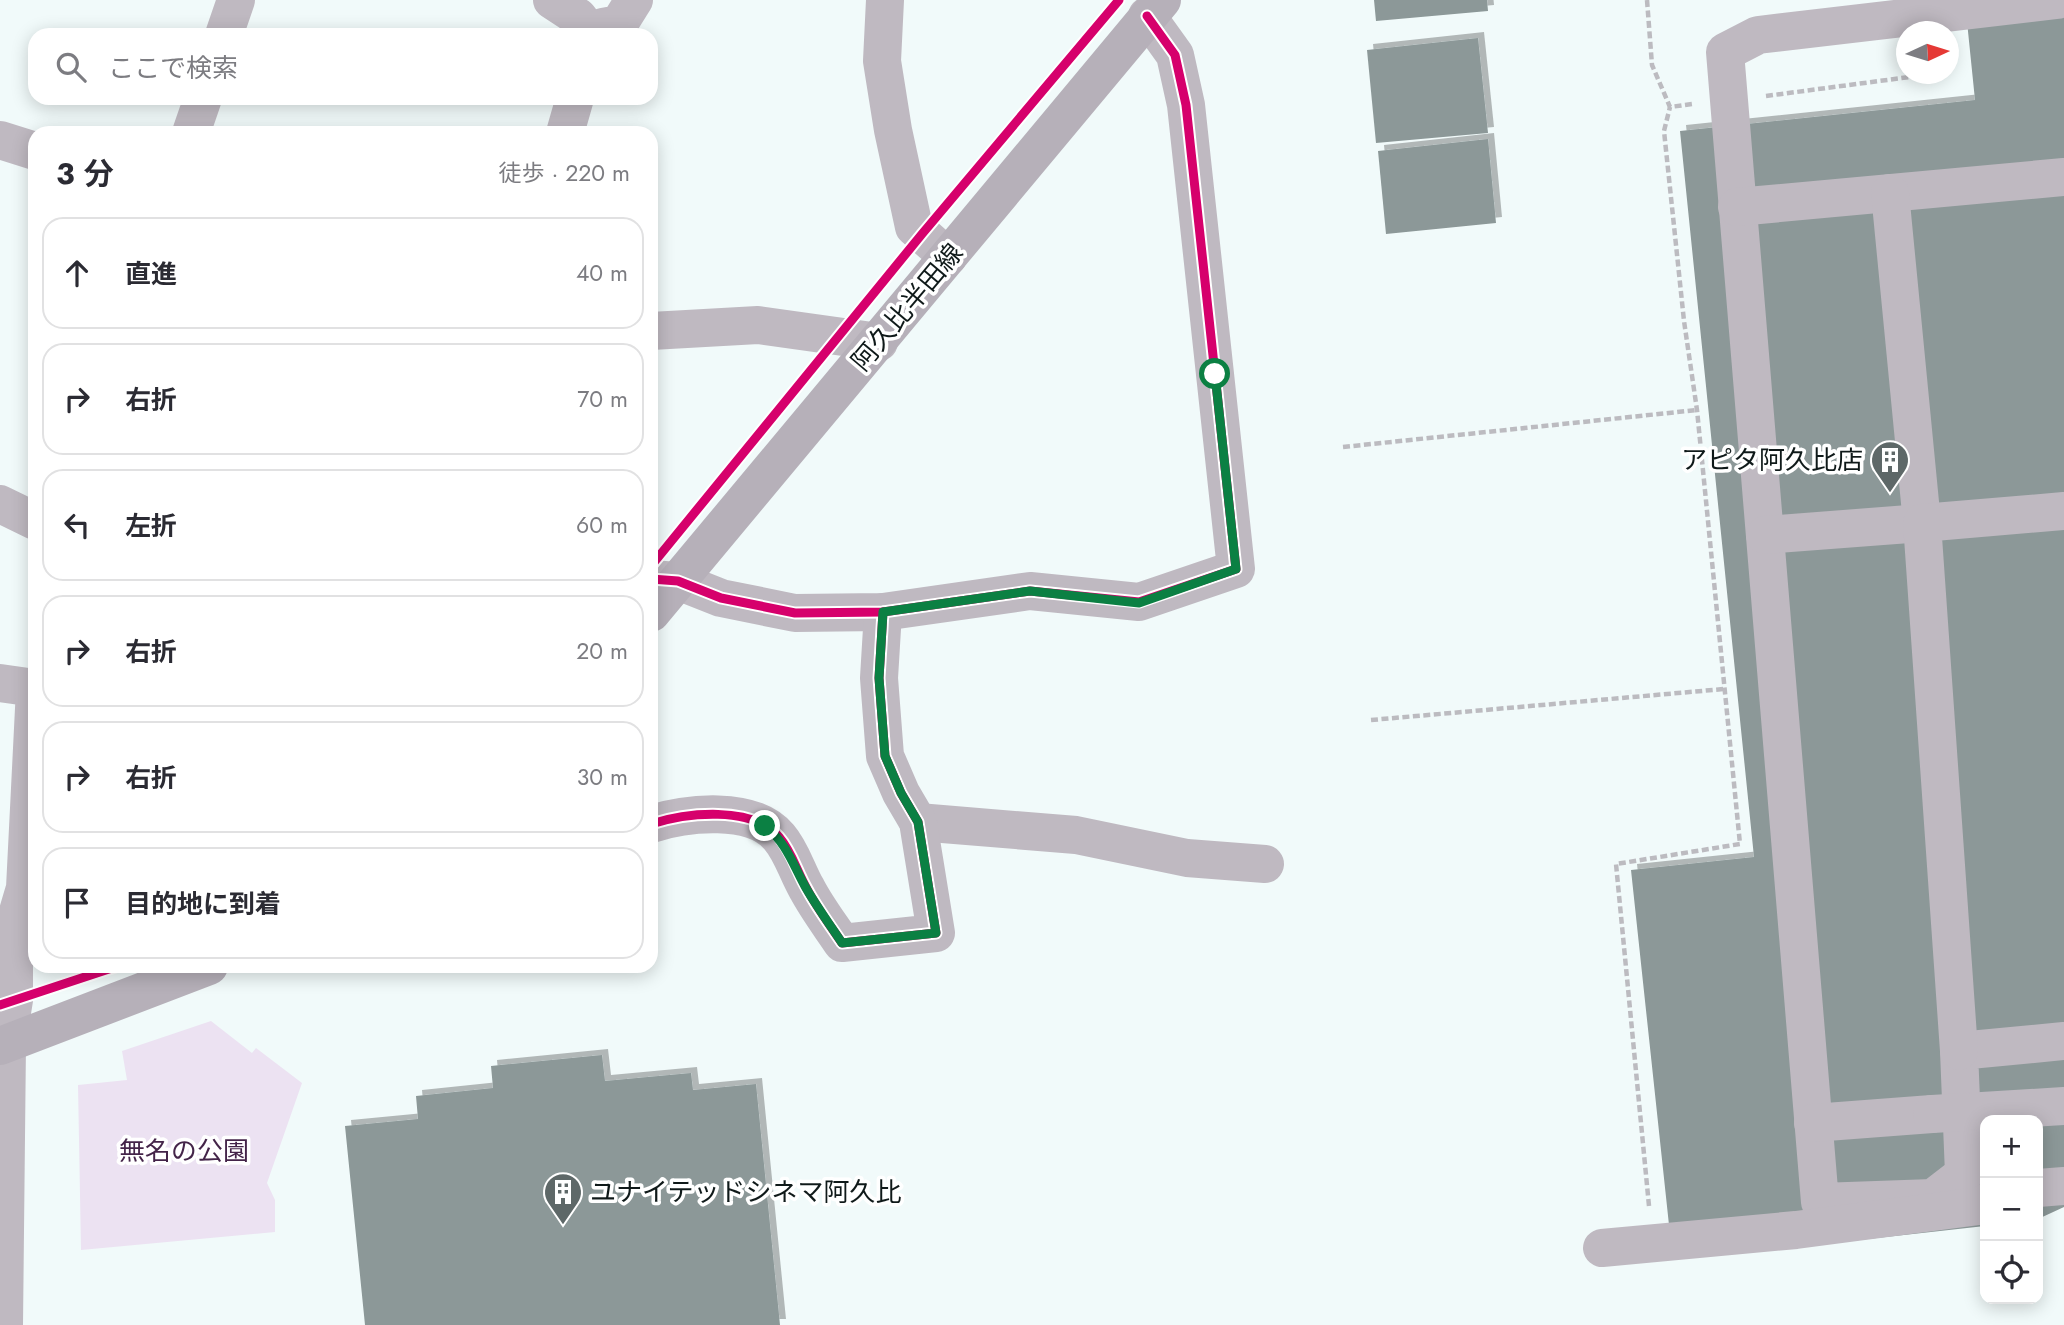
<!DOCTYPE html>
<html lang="ja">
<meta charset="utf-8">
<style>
:root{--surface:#fff;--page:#f7f7f7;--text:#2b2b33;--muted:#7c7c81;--line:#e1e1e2}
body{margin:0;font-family:Jost,"Noto Sans JP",sans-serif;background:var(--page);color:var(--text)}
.controls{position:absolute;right:21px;bottom:21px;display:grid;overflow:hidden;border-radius:14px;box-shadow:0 4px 18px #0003}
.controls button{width:63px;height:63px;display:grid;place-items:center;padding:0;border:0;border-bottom:2px solid var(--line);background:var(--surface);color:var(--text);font:35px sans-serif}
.compass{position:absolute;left:1896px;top:21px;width:63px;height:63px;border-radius:50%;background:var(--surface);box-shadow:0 4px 18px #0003;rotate:86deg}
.stop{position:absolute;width:21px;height:21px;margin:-16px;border:5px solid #0b8043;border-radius:50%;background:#fff}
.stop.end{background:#0b8043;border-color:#fff;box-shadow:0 2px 7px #0008}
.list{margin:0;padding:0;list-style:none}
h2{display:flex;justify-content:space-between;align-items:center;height:91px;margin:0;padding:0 28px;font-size:30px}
h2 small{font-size:23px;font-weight:400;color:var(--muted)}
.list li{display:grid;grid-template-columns:46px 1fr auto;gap:21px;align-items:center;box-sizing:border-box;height:112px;margin:0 14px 14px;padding:0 14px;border:2px solid var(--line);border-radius:21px}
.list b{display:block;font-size:26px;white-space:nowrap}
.list em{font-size:23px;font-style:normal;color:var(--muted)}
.icon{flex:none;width:38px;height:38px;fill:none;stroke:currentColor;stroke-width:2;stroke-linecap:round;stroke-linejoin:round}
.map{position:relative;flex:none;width:2064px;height:1325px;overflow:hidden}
.search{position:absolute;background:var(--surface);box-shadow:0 4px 18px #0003;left:28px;top:28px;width:630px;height:77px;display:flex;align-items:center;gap:18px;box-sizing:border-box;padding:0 24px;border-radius:21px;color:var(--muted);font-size:26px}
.panel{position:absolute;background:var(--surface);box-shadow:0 4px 18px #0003;left:28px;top:126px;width:630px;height:847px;border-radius:21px}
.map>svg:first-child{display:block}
</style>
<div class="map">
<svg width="2064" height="1325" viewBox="0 0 2064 1325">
<defs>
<filter id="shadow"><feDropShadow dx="6" dy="-6" stdDeviation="0" flood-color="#0004"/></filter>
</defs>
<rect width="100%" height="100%" fill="#f1fafa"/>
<path fill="#ece2f2" d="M211,1021l41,32 4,-5 46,35 -35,100 8,17v32l-194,18 -3,-165 49,-5 -5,-29z"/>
<g fill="#8c9898" filter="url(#shadow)">
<path d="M1374,0h113l1,11 -112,10z"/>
<path d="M2064,0v1207l-26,12v-99h-53v106l-162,18 -154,-19 -38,-355 123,-13 -74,-726 295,-31 -10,-98z"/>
<path d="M1478,38l10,95 -112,10 -9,-93z"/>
<path d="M1488,139l8,84 -110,11 -8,-83z"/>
<path d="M602,1055l3,26 86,-8 2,17 63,-6 24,241h-415l-20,-199 73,-7 -2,-23 77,-8 -2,-22z"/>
</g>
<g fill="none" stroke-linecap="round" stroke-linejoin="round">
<g stroke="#bcbbc0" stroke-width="4.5" stroke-dasharray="7 3.5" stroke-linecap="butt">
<path d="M1647,0l5,65 18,42 22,-3"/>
<path d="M1766,96l166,-22"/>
<path d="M1343,447l354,-37"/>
<path d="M1371,720l353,-31"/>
<path d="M1649,1206l-33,-342 124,-20 -43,-434 -13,-89 -20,-190 6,-24"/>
</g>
<g stroke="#bfb9c1" stroke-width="38">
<path d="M552,0l26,17 14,18"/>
<path d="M885,0l-3,61 11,69 21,97 34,30"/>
<path d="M2057,0l-299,35 -33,17 95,1150 113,-4 31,-24 -5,-123 105,-10"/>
<path d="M224,35l12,-35"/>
<path d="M595,35l8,-8 16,-3 15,-24"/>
<path d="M191,133l12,-35"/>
<path d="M565,133l10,-35"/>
<path d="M0,140l35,11"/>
<path d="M1737,207l327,-30"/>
<path d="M651,331l107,-6 121,17"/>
<path d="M0,504l35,17"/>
<path d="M1765,535l157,-12 -32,-330"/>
<path d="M651,579l27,2 43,17 74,15 88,-1 147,-21 109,11 97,-33 -50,-464 -11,-50 -28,-39"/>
<path d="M0,683l35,5"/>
<path d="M918,822l158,13 111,23 78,6"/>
<path d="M651,824c35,-11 101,-19 128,13 13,15 18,35 28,52 10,19 23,36 35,54l94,-10 -18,-111 -17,-29 -16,-37 -6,-78 4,-66"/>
<path d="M1959,1051l-37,-528 142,-12"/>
<path d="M1966,1112l98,-6"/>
<path d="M1813,1123l119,-9"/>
<path d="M2038,1188l26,-2"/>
<path d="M1602,1248l194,-18 183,-24 6,-3"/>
<path d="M4,1325l3,-282 7,-43v-75l11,-37 10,-199"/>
</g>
<g stroke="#b6b0b9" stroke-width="38">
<path d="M651,613l511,-613"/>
<path d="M0,1046l209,-80"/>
</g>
<path stroke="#bfb9c1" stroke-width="38" d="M1932,1114l34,-2"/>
<defs>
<g id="cycleway">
<path d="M651,566l271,-332 197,-234"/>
<path d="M651,579l27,2 43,17 74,15 88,-1 147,-21 109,11 97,-33 -50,-464 -11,-50 -28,-39"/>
<path d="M651,824c35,-11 101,-19 128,13 13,15 18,35 28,52 10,19 23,36 35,54l94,-10 -18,-111 -17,-29 -16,-37 -6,-78 4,-66"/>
<path d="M0,1005l118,-39"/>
</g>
</defs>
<use href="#cycleway" stroke="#fff" stroke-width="13"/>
<use href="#cycleway" stroke="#d6006c" stroke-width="9"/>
</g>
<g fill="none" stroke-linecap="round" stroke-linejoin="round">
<path stroke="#0b8043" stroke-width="9" d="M765,826c22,17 28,39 41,62 11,19 24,37 36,55l94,-10 -18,-111 -17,-29 -16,-37 -6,-78 4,-66 147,-21 109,12 97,-34 -21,-195"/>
</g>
<defs>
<symbol id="building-pin" viewBox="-11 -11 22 30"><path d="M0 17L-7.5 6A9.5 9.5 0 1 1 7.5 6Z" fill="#5e6868" stroke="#fff"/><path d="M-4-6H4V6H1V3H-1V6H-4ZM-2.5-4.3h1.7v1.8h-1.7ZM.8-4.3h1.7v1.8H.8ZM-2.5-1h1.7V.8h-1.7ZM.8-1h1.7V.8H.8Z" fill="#fff"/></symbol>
</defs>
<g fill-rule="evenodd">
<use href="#building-pin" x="1868" y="438" width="44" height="60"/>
<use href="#building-pin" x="541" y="1170" width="44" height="60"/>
</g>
<g text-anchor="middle" stroke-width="7" stroke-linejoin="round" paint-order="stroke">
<g font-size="26" fill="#0f1919" stroke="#fff">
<text transform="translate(907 307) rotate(-50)" y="9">阿久比半田線</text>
</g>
<g font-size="26" fill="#0f1919" stroke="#fff" text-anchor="end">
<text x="1863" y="469">アピタ阿久比店</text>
<text x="590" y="1201" text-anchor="start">ユナイテッドシネマ阿久比</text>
</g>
<g font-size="26" fill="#442449" stroke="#fff">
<text x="184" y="1160">無名の公園</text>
</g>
</g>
</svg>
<div class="controls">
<button>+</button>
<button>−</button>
<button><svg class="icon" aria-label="locate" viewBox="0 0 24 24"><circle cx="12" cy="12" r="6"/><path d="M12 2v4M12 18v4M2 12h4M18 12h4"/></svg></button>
</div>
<svg class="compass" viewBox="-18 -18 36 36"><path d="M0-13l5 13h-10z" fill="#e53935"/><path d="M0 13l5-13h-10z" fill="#7c7c81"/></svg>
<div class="stop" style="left:1215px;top:374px"></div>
<div class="stop end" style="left:765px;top:826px"></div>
<div class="search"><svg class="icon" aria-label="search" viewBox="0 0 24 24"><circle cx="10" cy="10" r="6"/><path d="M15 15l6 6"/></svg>ここで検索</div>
<section class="panel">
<h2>3 分<small>徒歩 · 220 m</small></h2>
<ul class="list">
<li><svg class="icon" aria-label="ahead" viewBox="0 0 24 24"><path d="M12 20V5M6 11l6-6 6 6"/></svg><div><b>直進</b></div><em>40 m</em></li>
<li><svg class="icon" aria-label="right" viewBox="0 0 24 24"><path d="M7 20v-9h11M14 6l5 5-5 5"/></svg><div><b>右折</b></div><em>70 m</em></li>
<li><svg class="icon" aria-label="left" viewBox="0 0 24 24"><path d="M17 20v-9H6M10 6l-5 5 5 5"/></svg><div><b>左折</b></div><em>60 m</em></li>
<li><svg class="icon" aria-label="right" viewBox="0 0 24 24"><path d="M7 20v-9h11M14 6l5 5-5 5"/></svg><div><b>右折</b></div><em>20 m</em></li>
<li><svg class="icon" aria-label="right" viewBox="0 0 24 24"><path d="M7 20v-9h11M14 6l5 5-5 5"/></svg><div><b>右折</b></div><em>30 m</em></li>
<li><svg class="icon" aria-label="arrive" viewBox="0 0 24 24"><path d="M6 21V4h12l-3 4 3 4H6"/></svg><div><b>目的地に到着</b></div></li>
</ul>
</section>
</div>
